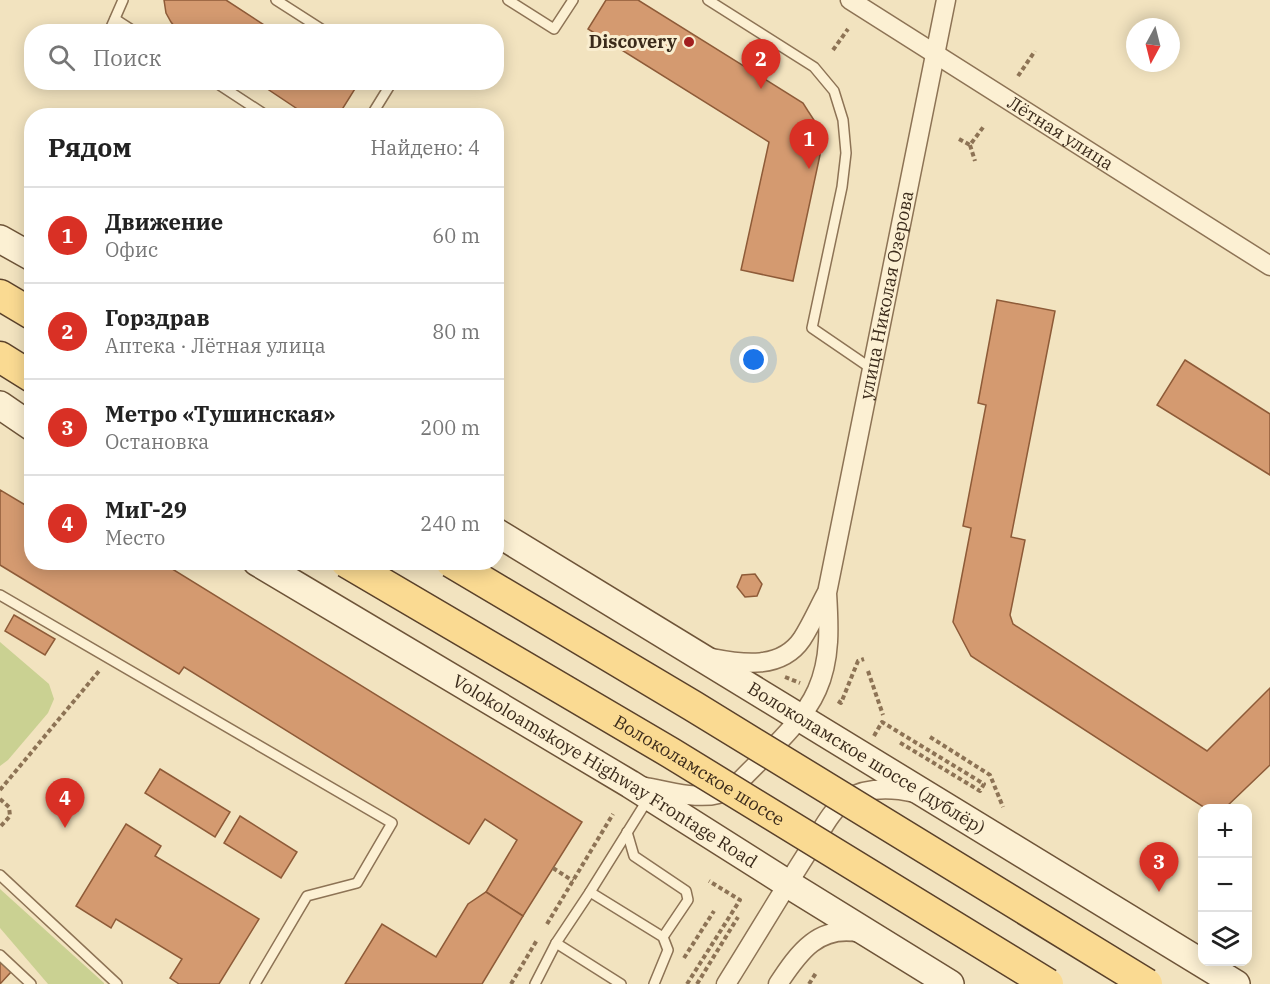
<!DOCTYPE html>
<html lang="ru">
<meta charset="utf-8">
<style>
:root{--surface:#fff;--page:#f2f2f2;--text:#222;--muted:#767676;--line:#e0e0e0;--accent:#d93025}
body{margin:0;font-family:"IBM Plex Serif",serif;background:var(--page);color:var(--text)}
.controls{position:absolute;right:18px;bottom:18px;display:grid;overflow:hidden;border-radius:12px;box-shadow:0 3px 15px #0003}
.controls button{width:54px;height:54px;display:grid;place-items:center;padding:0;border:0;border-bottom:2px solid var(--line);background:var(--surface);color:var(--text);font:30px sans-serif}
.compass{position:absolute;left:1126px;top:18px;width:54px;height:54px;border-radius:50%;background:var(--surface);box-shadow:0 3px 15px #0003;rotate:187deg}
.you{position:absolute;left:754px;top:360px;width:21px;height:21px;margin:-15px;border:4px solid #fff;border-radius:50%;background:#1a73e8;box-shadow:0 0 0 9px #1a73e833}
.badge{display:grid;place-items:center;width:39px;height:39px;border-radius:50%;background:var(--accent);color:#fff;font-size:20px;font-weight:700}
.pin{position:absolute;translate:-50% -50px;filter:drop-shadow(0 2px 3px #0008)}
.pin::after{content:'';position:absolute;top:32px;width:21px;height:18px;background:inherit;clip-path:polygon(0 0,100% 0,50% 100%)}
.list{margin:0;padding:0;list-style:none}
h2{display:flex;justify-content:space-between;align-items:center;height:78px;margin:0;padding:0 24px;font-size:26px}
h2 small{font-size:20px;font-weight:400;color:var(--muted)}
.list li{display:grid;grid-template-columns:39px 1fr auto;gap:18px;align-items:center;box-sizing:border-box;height:96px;padding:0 24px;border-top:2px solid var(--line)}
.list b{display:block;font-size:22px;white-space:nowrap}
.list p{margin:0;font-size:20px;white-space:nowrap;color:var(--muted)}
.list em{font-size:20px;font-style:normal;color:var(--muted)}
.icon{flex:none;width:33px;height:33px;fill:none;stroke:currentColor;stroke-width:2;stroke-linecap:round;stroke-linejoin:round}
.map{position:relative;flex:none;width:1270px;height:984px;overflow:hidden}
.search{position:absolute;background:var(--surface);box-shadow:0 3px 15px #0003;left:24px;top:24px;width:480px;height:66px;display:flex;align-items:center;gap:15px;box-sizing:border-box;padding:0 21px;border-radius:24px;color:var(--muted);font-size:22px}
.panel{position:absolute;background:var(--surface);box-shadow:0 3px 15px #0003;left:24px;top:108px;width:480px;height:462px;border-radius:24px}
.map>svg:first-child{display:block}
</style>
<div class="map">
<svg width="1270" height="984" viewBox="0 0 1270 984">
<rect width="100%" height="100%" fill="#f2e3bf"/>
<g fill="#cad192">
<path d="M0,642l49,42 5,15 -6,14 -40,47 -8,6z"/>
<path d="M0,889l104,94v1h-56l-48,-56z"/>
</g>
<g fill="#d49a70" stroke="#8e5b38" stroke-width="1.5">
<path d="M164,0h62l49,32h-96l-8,-10 -5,-9z"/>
<path d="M606,0h32l165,103 5,8 6,9 4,12 2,10v13l-27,126 -52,-11 28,-128 -181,-113z"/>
<path d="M257,82h98l3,2 -20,32h-30z"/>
<path d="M997,300l58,11 -44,226 14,3 -15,75 3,9 194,127 63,-63v77l-45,43h-20l-234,-152 -18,-34 18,-94 -8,-2 23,-121 -8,-2z"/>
<path d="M1185,360l85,54v61l-113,-70z"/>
<path d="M0,490l32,19v53h129l421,260 -59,94 -37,-24 31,-52 -32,-21 -16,25 -285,-177 -5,7 -179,-109z"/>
<path d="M755,574l7,10 -5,12 -12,1 -8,-10 5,-12z"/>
<path d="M14,615l41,24 -10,16 -40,-24z"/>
<path d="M160,769l70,43 -15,25 -70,-44z"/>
<path d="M240,816l57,36 -16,26 -57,-35z"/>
<path d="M126,824l35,22 -6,10 104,63 -40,65h-40l-9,-6 12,-19 -66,-40 -5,9 -35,-22z"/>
<path d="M486,892l37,24 -41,68h-137l37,-60 54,33 32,-53z"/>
<path d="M0,962l11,10 -11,12z"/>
</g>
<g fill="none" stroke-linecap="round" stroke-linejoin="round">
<defs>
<g id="lane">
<path d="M276,0l50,32"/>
<path d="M508,0l46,29 19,-29"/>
<path d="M708,0l106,67 20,24 9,29 3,33 -4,34 -30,141 60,41"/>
<path d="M115,19l20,13"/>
<path d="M109,32l14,-32"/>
<path d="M215,82l52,34"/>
<path d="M82,83v-1"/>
<path d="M371,116l21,-34"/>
<path d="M0,595l392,228 -35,60 -50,13 -52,88"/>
<path d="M627,832l7,24 52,35 2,9 -25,37"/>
<path d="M0,875l117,109"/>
<path d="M590,892l73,45 5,13 -14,34"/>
<path d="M556,943l65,41"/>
<path d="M0,955l31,29"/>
<path d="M535,984l21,-41 34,-51 58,-93"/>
</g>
<g id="street">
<path id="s1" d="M850,0l420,266"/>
<path d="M712,658c30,6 69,12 90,-19 9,-14 16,-30 24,-45"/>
<path id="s2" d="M641,786c22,4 55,14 77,8 9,-2 17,-9 24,-15 25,-26 61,-57 75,-89 14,-31 12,-65 10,-97l119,-593"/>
<path d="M726,984c29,-46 56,-92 85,-137 11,-17 20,-37 36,-48 20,-12 46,-11 68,-6"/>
<path d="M778,984c21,-32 41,-60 83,-51"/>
</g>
<g id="secondary">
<path d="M0,239l32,18"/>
<path d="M0,405l32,22"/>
<path id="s3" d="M496,532l740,452"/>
<path id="s4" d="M257,562l373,222 158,100 162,100"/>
</g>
<g id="primary">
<path d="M0,295l32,19"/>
<path d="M0,357l32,20"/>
</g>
</defs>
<use href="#lane" stroke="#8d7355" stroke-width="12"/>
<use href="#street" stroke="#8d7355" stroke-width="21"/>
<use href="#secondary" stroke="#6e5438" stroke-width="30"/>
<use href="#primary" stroke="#5a412a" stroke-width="33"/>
<g stroke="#8d7355" stroke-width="4" stroke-dasharray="4.5 3" stroke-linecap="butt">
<path d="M833,50l15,-21"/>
<path d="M1018,76l17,-25"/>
<path d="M959,139l11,6 14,-19"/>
<path d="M970,145l5,16"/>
<path d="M868,671l15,44"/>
<path d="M785,677l15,6"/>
<path d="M838,701l3,2 17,-42 6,-2"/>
<path d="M874,736l8,-14 102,62 -4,7 -81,-49"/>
<path d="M930,737l60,38 13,32"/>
<path d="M0,790l99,-119"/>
<path d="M0,799l9,8 1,9 -10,11"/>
<path d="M553,868l20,13"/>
<path d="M547,924l66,-110"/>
<path d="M684,958l30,-47"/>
<path d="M511,984l26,-44"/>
<path d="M687,984l53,-84 -31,-19"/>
<path d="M697,984l41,-67"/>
<path d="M809,984l7,-11"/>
</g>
<use href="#lane" stroke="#fcf0d3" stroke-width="9"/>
<use href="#street" stroke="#fcf0d3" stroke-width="18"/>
<use href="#secondary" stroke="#fcf0d3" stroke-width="27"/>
<use href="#primary" stroke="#fada92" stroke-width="30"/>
<defs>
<g id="primary-bridge">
<path id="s5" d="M346,562l325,191 377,231"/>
<path d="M451,562l242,144 454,278"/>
</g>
</defs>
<use href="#primary-bridge" stroke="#5a412a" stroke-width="33" stroke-linecap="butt"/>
<use href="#primary-bridge" stroke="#fada92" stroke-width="30"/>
</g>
<circle fill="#a21f1f" stroke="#f9edcf" stroke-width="2" cx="689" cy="42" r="6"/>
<g text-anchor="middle" stroke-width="6" stroke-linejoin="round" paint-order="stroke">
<g font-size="18" font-weight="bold" fill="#3b2b1b" stroke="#f9edcf" text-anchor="end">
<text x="677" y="48">Discovery</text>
</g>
<g font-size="18" fill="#3b2b1b" stroke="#f9edcf">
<text dy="6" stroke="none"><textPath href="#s1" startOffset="249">Лётная улица</textPath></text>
<text dy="6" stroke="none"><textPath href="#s2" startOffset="626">улица Николая Озерова</textPath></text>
<text dy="6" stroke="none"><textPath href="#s3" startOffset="434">Волоколамское шоссе (дублёр)</textPath></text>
<text dy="6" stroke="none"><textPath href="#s4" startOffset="406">Volokoloamskoye Highway Frontage Road</textPath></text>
<text dy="6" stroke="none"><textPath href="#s5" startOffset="410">Волоколамское шоссе</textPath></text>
</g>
</g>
</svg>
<div class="controls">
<button>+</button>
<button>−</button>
<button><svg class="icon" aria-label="layers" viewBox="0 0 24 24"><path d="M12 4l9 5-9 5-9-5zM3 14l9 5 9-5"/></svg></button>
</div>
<svg class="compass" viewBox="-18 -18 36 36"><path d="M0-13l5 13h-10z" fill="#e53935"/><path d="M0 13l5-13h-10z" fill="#767676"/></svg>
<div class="you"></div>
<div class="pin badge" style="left:809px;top:169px">1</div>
<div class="pin badge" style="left:761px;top:89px">2</div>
<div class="pin badge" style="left:1159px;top:892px">3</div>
<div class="pin badge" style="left:65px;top:828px">4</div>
<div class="search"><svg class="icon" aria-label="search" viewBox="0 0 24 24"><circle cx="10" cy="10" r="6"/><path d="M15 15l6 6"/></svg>Поиск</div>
<section class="panel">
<h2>Рядом<small>Найдено: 4</small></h2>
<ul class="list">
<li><span class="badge">1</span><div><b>Движение</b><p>Офис</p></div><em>60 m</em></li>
<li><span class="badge">2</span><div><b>Горздрав</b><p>Аптека · Лётная улица</p></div><em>80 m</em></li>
<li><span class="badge">3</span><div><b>Метро «Тушинская»</b><p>Остановка</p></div><em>200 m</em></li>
<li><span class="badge">4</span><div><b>МиГ-29</b><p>Место</p></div><em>240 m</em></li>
</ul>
</section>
</div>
